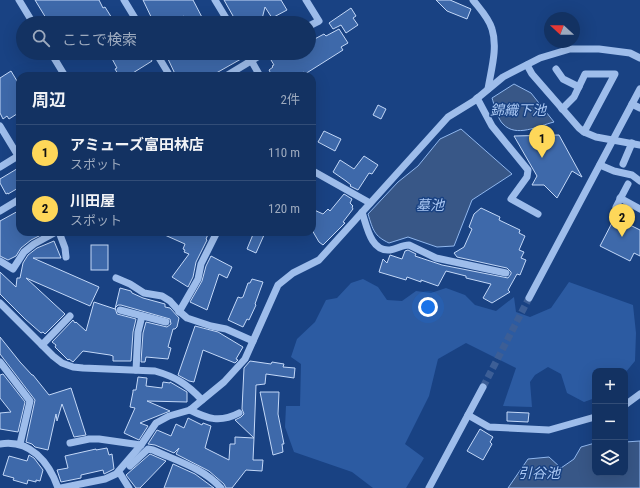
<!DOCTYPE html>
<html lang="ja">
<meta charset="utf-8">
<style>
:root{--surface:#133262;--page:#203e6b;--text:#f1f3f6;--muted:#9daabe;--line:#324d77;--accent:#fed759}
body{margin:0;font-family:"Roboto Condensed","Noto Sans JP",sans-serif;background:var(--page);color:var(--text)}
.controls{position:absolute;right:12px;bottom:12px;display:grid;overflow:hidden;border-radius:8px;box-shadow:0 4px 16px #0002}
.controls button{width:36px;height:36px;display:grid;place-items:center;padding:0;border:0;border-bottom:1px solid var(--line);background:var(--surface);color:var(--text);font:20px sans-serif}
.compass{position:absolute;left:544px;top:12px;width:36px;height:36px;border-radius:50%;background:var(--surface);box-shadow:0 4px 16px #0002;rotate:291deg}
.you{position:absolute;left:428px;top:307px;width:14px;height:14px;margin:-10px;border:3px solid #fff;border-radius:50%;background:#1a73e8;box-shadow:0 0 0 6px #1a73e833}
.badge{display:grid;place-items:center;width:26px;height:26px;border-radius:50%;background:var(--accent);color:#111;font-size:13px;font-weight:700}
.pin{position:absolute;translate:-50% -33px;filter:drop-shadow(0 1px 2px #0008)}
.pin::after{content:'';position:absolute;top:21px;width:14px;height:12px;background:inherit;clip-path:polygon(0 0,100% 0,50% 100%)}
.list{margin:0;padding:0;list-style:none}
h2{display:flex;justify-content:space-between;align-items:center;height:52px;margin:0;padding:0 16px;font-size:17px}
h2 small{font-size:13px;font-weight:400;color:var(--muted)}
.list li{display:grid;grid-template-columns:26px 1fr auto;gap:12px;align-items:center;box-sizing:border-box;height:56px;padding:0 16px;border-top:1px solid var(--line)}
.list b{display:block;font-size:15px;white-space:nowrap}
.list p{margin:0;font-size:13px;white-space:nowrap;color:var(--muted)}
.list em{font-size:13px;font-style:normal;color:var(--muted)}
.icon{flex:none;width:22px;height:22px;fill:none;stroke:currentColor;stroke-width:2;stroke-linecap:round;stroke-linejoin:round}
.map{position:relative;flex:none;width:640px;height:488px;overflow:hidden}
.search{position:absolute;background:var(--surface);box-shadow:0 4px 16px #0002;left:16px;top:16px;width:300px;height:44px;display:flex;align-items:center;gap:10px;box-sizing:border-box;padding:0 14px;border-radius:22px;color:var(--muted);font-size:15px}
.panel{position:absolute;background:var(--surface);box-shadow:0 4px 16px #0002;left:16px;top:72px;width:300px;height:164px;border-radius:12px}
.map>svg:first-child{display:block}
</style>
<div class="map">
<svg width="640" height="488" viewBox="0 0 640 488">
<rect width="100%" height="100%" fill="#194283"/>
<path fill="#2c5ba2" d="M363,279l15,8 9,13 15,1 14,-10 15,2 15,-5 19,7 10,10 21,6 18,-14 2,15 14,5 21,-9 18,-26 64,23 3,28 -1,28 -10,12v-2h-30v27l-11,4 -17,-9 -6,-19 -13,-7 -13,8 -5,7 2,25 -29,-1 13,-38 -50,-25 -28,16 -9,37 -24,48 19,14 -18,30h-33l-21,-16 -58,-20 -9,-25 1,-21h14l1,-42 -10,-7 6,-18 18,-17 11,-22 11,-2 14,-15z"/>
<g fill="#385787" stroke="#90b7ee">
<path d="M514,84l17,9 23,29c-16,4 -38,16 -51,2 -5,-4 -9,-20 -11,-26z"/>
<path d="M461,129l51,45 -40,26 -18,46 -17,1 -29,-10 -19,6c-15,-7 -16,-13 -21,-29l30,-32 20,-16 22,-27z"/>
<path d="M640,441v47h-132l20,-29 21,-2 12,11 13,-9 7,-12 14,-4v30h30v-31z"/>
</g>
<g fill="#3e69aa" stroke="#c3d8f8">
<path d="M35,0h64l4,8 2,-1 10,16h-66z"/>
<path d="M143,0h50l12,23h-17l-4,-7 -12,7h-18z"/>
<path d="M224,0h57l6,10 -15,8 -7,-11 -4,16h-24z"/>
<path d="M436,0h14l21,9 -4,10 -20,-8z"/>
<path d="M351,8l5,8 -3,2 5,7 -12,8 -5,-8 -8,4 -4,-6z"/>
<path d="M339,29l9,14 -7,4 2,3 -38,24 -1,-2 -6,4h-26l-3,-6 4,-3 -1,-1 2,-1 -3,-5 5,-3 -3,-4h36v-11l15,-8 2,2z"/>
<path d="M109,53h39l4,8 -24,15h-9l-4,-7 2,-1z"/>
<path d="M179,53h58l4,6 -30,17h-35l-8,-17z"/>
<path d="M11,71l9,15v26l-11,7 -2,-3 -4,3 -3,-6v-35z"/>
<path d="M378,105l8,4 -5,10 -8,-4z"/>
<path d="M324,131l17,8 -6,12 -17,-9z"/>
<path d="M559,135l23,42 -10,-6 -15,27 -13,-13h-12l5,-9 -23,-40z"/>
<path d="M364,156l14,9 -6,9 -3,-1 -11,17 -8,-4 1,-1 -5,-4 -13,-9 7,-12 14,9z"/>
<path d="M20,167v20l-12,7v-1l-2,1 -6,-11v-4z"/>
<path d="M344,194l8,5 -2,4 3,3 -1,1 1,2 -10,13 2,1 -22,22 -4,-3 -7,-12v-21l11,5 5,-5 2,2z"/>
<path d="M481,208l19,9 -1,3 21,10 -1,3 6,3 -6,14 5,2 -3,6 5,2 -6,15 -3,-1 -9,16 2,2 -18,11 -9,-5 8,-14 -25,-6v-2l-20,-5 -8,15 -17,-6v2l-14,-5 -1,3 -27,-8 4,-13 4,4 3,-8 12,4 3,-8 3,-1 8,4 -1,2 27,9 66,13 3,-4v-2l-4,-4 -50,-11 -3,-4 10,-6 8,-18 -3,-2 5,-13z"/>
<path d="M20,210v22h19l2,3 -10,5 -10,8 -5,8 -8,4 -8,-4v-35z"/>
<path d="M620,212l14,7 -4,6 10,5v26l-6,-3 -4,8 -30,-15 15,-29 2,1z"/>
<path d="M158,232h51l-3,7 1,1 -11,22 -3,15 -5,10 -16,-10 17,-23 -5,-2 1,-2 -2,-1 2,-5z"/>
<path d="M254,232l10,3 -8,18 -9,-4z"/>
<path d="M54,241l7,17h-28l66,29 -9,19 -64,-28 39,36 -20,20 -2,-2 -2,1 -16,-14 -25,-25v-22l16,15 1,-9h3l3,-15 5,-8 9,-7z"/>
<rect x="91" y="245" width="17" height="25"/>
<path d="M211,256l21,11 -5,11 -8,-4 -12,36 -17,-8 12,-21 4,-15z"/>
<path d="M252,279l11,3 -8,22 1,1 -7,15 -2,-1 -4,8 -15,-7 10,-23 3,1 2,-1 5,-14h2z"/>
<path d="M120,288l11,3 1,2 11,5 22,6v3l5,1 9,10 -2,9 -2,2h-2l-5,18 3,1 -3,11 -22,-2 -1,5h-4l2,-29 3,-11 21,5 4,-3 -1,-5 -49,-14h-3l-3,3 2,6 19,5 -3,13 -2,29h-18v-5l-3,-1 -27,-4 -10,11 -4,-3 -1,1 -13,-13 1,-2 -4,-3 21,-22 2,3 1,-1 10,9 8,-29 21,7z"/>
<path d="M195,326l23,6 25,15 -7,12 2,1 -3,3 -32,-13 -9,32 -5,-1 -11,-6z"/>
<path d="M0,337l20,25 12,13h1l16,20 22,-7 15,47 -12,2 -12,-33 -5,17 -1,-7 -8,36 -13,-3 -3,-3 -6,-2 9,-42 -35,-46z"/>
<path d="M250,361l21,3 1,-2 12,2 -1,3 12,1 -1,10 -28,-4 -1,10 -9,1 -2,53 -19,-18 6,-3 3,-3 -2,-5 2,-41z"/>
<path d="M3,374l22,28 -7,30 -18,-3v-16l11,-1 -11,-14v-23z"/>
<path d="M138,377l9,1 -1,8 16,2 1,-6 7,1v-1l17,10v10l-40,-1 23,10 -30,12 8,3 -9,14 -15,-7 11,-25 -5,-1 3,-15v-2h3z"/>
<path d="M260,392h19l-1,22 6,30h-2l1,8 -10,3z"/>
<path d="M507,412l22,1 -1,9 -21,-1z"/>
<path d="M188,418l14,7 1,-2 8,3 -6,22 24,12 1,-16h5v-7l19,1 -1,22h10l-1,11 -16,-1 -14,18h-6l-2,-4 -15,-13 -33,-17 3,-6 -5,5 -19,-8 -7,-1 9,-14 14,6 5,-12 8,4z"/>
<path d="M480,429l13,8 -3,5 2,2 -9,16 -16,-9z"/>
<path d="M107,448l2,7 3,-1 2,15 -10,5 -1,-4 -22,5v3l-20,4 -4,-12 11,-2 -3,-12 31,-7v1z"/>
<path d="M150,454l16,7 -26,27h-4l-10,-13z"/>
<path d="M29,455l5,3 9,12 -3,11 -4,-1v2l-8,-2 -1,4 -14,-4 1,-2 -11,-3 6,-19 18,5z"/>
<path d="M173,464l22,10 19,14h-50z"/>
</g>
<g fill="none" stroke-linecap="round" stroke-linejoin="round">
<path stroke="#3c5e96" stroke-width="7" stroke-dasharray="7 3.5" stroke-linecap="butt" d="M483,387l46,-89"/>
<g stroke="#9ebdeb" stroke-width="7">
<path d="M19,0l14,23"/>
<path d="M124,0l14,23"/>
<path d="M215,0l14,23"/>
<path d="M306,0l13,21 -10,5"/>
<path d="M473,0c7,9 16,18 19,29 6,19 -1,41 -4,60"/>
<path d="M51,53l14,23"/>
<path d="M156,53l14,23"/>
<path d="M247,53l13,23"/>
<path d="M527,65l5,9 47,54 5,4 12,5 44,8"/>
<path d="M556,69l7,10 16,8"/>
<path d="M226,76l38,-23"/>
<path d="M477,98l15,28 36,44 -1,7 -16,22 27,15"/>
<path d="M632,104l8,4"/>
<path d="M562,109l12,-12 11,-23h30l-31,58"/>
<path d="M0,126l20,33"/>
<path d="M623,164l9,-21"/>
<path d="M600,165l14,6 18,4 8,6"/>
<path d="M0,167l18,-11"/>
<path d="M313,171l57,32"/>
<path d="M620,198l20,11"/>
<path d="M616,207l12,-23"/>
<path d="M0,211l20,-12"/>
<path d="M362,212c5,15 9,40 28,38 7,-1 12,-5 19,-5l27,13 70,15"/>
<path d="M59,232l6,16 1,9"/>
<path d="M0,261l13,8 11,-17 10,-8 22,-12"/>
<path d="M116,278l14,6 14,9 18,3 8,5 9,10 8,7 24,8 15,3 27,12"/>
<path d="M529,298l111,-209"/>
<path d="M0,303l53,53 9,7 11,4 10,1 72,3c21,6 32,13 47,29"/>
<path d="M120,310l46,12"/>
<path d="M179,312l19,-33 3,-15 16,-32"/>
<path d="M42,345l28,-29"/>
<path d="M0,362l30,39 -10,43"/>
<path d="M136,370l2,-38 4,-16"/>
<path d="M625,405l15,-11"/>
<path d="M190,410c18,9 30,13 49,3"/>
<path d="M468,415l21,12 60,3 46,-13"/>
<path d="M70,443l19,-4h10l42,6"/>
<path d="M0,444c30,-5 49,18 58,44"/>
<path d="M130,466l18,-17 5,1c24,11 50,18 68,38"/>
<path d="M119,472l10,16"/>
<path d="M61,488l44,-9 11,-5 25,-29 15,-22 13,-7 21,-6 34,-28 21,-23 33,-74 15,-12 26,-13 129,-143 26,-16 29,-24 37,-19 30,-9h29l31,4 10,5"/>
<path d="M429,488l54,-101"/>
</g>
</g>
<g text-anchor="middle" stroke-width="3" stroke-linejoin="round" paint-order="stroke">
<g font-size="14" font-style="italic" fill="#a9c7f3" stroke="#194283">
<text x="518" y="115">錦織下池</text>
<text x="430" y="210">墓池</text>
<text x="539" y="478">引谷池</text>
</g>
</g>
</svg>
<div class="controls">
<button>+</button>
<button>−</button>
<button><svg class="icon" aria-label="layers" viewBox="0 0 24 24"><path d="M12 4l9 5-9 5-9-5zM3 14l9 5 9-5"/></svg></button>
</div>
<svg class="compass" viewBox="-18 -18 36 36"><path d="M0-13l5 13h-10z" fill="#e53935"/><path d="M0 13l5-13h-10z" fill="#9daabe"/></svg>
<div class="you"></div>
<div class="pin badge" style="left:542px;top:158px">1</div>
<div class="pin badge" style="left:622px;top:237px">2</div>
<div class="search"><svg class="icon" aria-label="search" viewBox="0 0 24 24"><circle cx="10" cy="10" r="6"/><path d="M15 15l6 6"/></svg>ここで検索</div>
<section class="panel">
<h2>周辺<small>2件</small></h2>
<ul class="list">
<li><span class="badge">1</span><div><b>アミューズ富田林店</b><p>スポット</p></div><em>110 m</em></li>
<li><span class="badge">2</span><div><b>川田屋</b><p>スポット</p></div><em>120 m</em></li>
</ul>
</section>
</div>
